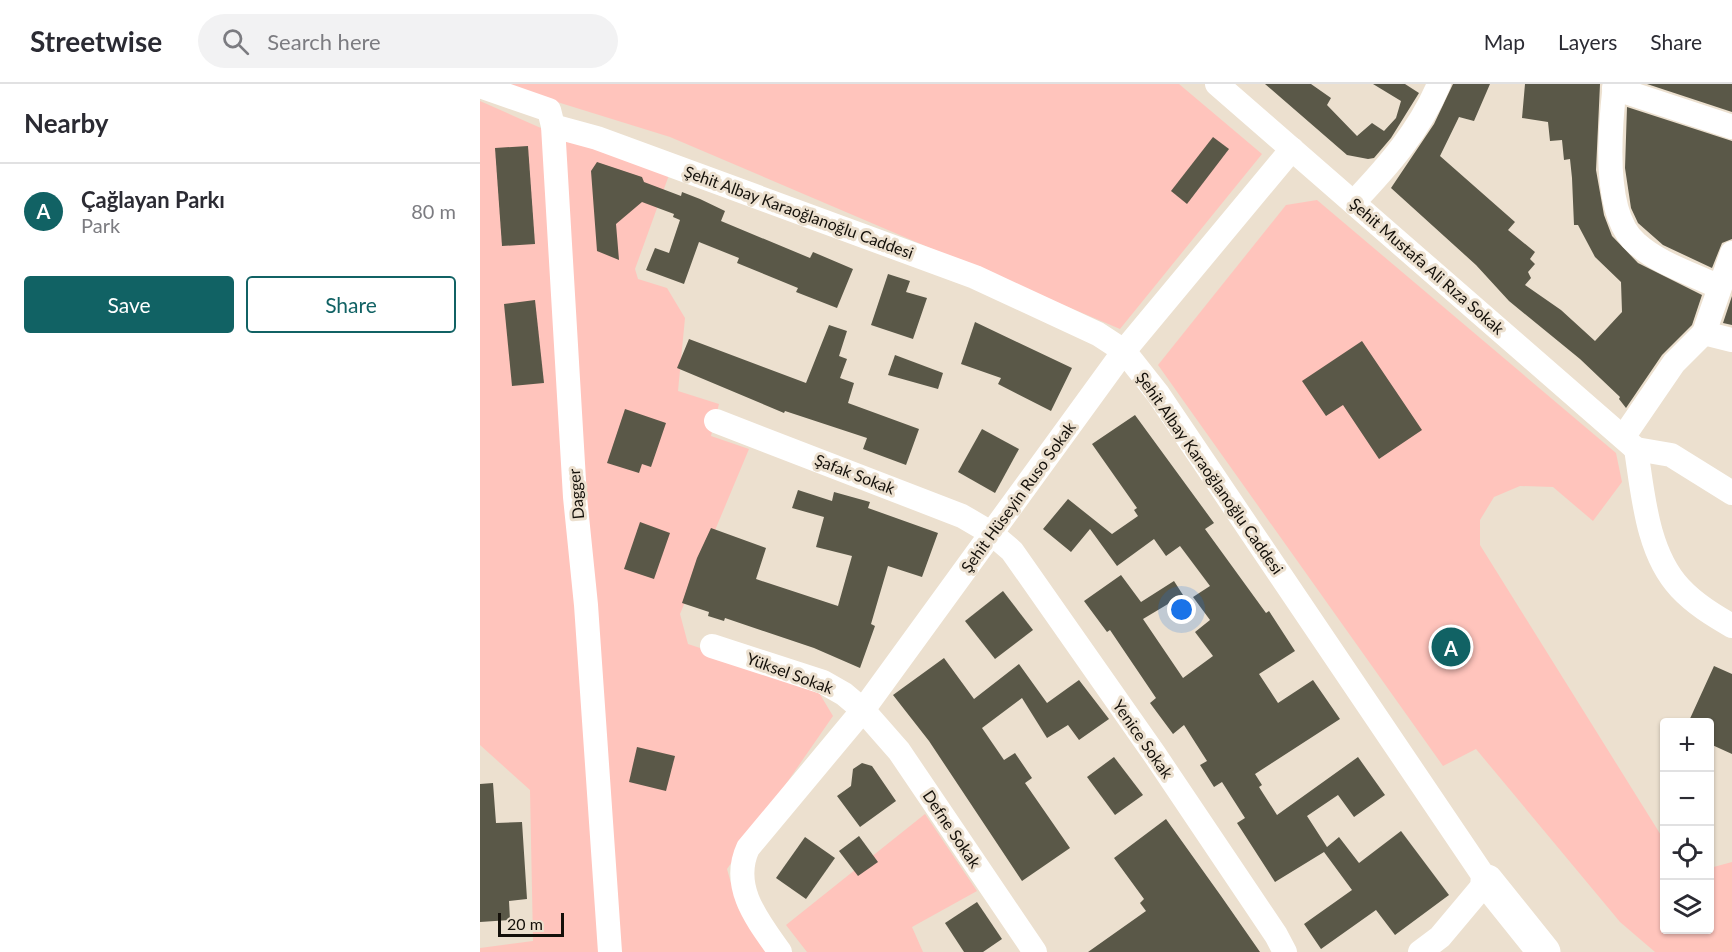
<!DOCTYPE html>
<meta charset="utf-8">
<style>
:root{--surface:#fff;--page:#f2f2f3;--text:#2b2b33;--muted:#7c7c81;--line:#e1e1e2;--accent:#116264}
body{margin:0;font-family:Lato,sans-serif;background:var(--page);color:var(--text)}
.controls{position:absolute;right:18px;bottom:18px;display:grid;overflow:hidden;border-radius:6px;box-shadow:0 2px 4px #0004}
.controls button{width:54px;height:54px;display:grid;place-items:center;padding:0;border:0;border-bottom:2px solid var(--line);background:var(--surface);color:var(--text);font:30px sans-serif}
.scale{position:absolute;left:18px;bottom:15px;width:66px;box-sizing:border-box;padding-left:6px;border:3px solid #14100a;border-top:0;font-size:16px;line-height:21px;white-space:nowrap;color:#14100a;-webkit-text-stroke:4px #ece0cf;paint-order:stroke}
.you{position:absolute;left:702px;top:526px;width:21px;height:21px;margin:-15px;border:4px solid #fff;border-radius:50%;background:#1a73e8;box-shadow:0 0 0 9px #1a73e833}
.badge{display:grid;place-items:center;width:39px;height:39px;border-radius:50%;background:var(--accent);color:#fff;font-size:20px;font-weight:700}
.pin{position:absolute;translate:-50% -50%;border:3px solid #fff;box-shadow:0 2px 6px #0006}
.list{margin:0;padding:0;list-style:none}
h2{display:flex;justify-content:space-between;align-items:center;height:78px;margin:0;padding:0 24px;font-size:26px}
h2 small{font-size:20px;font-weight:400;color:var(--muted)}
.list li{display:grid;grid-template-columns:39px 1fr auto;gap:18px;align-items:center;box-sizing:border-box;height:96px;padding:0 24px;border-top:2px solid var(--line)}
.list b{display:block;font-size:22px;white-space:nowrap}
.list p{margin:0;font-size:20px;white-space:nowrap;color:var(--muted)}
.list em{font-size:20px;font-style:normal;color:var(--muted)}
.actions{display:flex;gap:12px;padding:18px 24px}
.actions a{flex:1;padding:14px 0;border:2px solid var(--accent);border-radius:6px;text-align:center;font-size:21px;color:var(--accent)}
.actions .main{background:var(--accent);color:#fff}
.icon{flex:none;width:33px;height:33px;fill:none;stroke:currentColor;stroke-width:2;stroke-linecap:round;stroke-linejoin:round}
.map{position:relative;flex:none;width:1252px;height:868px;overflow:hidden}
header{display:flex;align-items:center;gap:36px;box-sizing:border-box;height:84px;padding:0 30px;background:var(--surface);border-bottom:2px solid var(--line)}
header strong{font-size:28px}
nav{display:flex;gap:33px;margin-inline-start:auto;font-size:21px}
.search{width:420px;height:54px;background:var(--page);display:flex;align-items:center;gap:15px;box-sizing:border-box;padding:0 21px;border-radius:33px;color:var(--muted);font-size:22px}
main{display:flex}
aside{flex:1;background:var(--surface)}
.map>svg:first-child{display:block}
</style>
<header>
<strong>Streetwise</strong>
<div class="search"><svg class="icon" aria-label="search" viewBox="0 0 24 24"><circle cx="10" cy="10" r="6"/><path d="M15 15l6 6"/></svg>Search here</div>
<nav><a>Map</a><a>Layers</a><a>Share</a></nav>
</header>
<main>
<aside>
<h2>Nearby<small></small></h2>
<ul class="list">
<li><span class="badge">A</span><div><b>Çağlayan Parkı</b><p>Park</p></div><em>80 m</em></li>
</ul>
<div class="actions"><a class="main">Save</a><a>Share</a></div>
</aside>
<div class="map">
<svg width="1252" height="868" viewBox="0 0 1252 868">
<rect width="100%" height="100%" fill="#ece0cf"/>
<g fill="#ffc4bc">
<path d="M19,0h680l83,70 -142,175 -450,-192z"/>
<path d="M0,17l88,39 101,35 -34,94 3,10 29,9 18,30 -7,73 41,13 -8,32 38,13 -69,165 8,30 127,42 18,30 -106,153 11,39 30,44h-288v-4l53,-7 -3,-151 -50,-45z"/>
<path d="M837,116l299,253 6,29 -29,39 -40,-34 -33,-1 -26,11 -14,23v25l184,295v90h46v-62l22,-6v90h-77l-35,-30 -144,-173 -33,17 -285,-401 128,-160z"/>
<path d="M445,730l52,77 -65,36 11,25h-116l-21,-27z"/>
</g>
<g fill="#5a5848">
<path d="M785,0h46l20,14 -4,7 30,31 15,-13 12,8 12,-13 5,-17 -28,-17h32l14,9 -28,45 -17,20 -6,1 -21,-4z"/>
<path d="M973,0h37l-16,37 -15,-4 -19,39 75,66 -7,8 27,22 -5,7 5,5 -7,8 3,6 -6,7 36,25 34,31 27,-29 -1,-30 -26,-25 -17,-32h-4l-2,-47 -2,-19 -6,1 -2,-20 -12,1 -2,-19 -26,-4 3,-34h75l-4,86 8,45 8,21 26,27 64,32 -10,30 -30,30 -36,53 -7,-9 1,-2 -40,-38 -71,-58 -33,-36 -85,-77 43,-64z"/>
<path d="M1167,0h85v28z"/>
<path d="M1147,23l105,34v98l-10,4 -10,25 -49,-23 -25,-22 -7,-15 -6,-40z"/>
<path d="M733,53l16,12 -42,55 -16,-13z"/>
<path d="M48,62l7,98 -33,2 -7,-98z"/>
<path d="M117,78l45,15 2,5 37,14 1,-4 18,7 25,12 -4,10 89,37 3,-6 40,17 -16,39 -41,-16 2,-4 -61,-25 2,-5 -40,-16 -15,42 -38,-14 9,-22 14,5 11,-33 -7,-3 1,-3 -32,-12 -26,22 3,36 -22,-9 -6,-80z"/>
<path d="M408,190l22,7 -4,11 21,6 -14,41 -42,-14z"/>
<path d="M1252,212v29l-9,-2z"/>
<path d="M55,216l9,83 -32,3 -8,-82z"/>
<path d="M495,238l97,46 -21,43 -53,-27 3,-6 -40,-14z"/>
<path d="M349,241l18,6 -8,25 8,3 -7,19 14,5 -6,20 71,26 -13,36 -43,-16 4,-11 -82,-27 -1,2 -107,-45 12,-29 117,44z"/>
<path d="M882,257l60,89 -43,29 -36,-54 -17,11 -24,-35z"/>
<path d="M415,271l48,18 -5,16 -50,-14z"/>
<path d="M145,325l41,14 -15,44 -9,-3 -3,9 -32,-10z"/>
<path d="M655,331l79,108 -9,6 61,84 3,-2 26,40 -36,23 19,29 35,-23 27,39 -85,55 7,11 -3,2 18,28 81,-58 27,38 -31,22 -16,-22 -31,21 20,31 12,-10 20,26 42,-32 48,64 -54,40 -19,-25 -55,39 -17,-25 48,-34 -28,-38 -49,30 -38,-59 8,-5 -23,-36 -8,5 -14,-22 7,-4 -23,-36 -11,9 -23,-31 6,-5 -46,-68 -3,2 -23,-31 37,-26 20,27 33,-21 9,14 -40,24 40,59 30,-22 -18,-24 15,-12 -17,-23 17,-11 -30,-40 -14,10 -12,-17 -37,27 -27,-37 -19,23 -28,-23 25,-30 44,35 26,-18 -4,-6 3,-2 -45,-64z"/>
<path d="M502,345l37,20 -24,44 -37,-21z"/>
<path d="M318,406l34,11 2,-9 36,10 -2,6 70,25 -16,44 -34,-11 -17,58 4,2 -15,42 -46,-20 -89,-30 -1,3 -16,-5 1,-4 -27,-9 15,-45 14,-30 55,20 -10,31 82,27 14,-50 -36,-9 8,-30 -32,-9z"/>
<path d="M160,438l30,11 -16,46 -30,-10z"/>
<path d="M523,507l30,39 -38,29 -30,-38z"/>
<path d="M464,574l30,41 45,-35 28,39 32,-23 30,39 -30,21 -11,-15 -21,13 -25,-40 -40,30 22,32 11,-7 17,25 -7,5 45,65 -48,33 -93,-140 -36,-46z"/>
<path d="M1234,582l18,8v80l-22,-10v-21h-22z"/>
<path d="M157,663l38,9 -9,35 -37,-9z"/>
<path d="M634,673l29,38 -28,20 -28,-38z"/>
<path d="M382,679l10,3 24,35 -36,26 -23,-31 14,-10 2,-17z"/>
<path d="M13,699l3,40 26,-1 5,77 -18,2 1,19 -30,2v-138z"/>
<path d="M686,735l55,77 39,56h-172l58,-41 -6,-8 4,-4 -30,-41z"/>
<path d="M379,752l19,26 -20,14 -19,-25z"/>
<path d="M325,753l30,21 -29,41 -30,-21z"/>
<path d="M497,818l25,37 -19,13h-19l-19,-29z"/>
</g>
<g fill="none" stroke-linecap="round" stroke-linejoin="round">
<g stroke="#fff" stroke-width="24">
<path d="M737,0l419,365"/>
<path d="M1135,0c-5,42 -14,130 22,160 22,20 56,30 82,43"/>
<path d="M0,2l69,24 4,16 22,371 11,108 24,347"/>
<path d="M1134,4l118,39"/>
<path d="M73,42l44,12 378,139 123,57 26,17 34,43 329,487 -47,56 -20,15"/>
<path d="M874,118c34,-36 66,-72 85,-118"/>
<path d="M1224,249l28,7"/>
<path d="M236,337l246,95 29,17 21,18 143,204 121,180 9,17"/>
<path d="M1144,352l50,-73 30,-30 28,-80"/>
<path d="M1156,365c7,45 11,104 44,139 15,16 33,27 52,38"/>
<path d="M1156,365l35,6 61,38"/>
<path d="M232,562l111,36 21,12 19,16 36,41 136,201"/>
<path d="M300,868c-22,-31 -50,-65 -32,-104l115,-138 261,-359 168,-202"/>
</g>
<path stroke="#fff" stroke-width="33" d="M1007,797l57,71"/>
</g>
<g text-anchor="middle" stroke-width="6" stroke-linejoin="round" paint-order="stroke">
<g font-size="16" fill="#14100a" stroke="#ece0cf">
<text transform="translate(319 128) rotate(20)" y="6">Şehit Albay Karaoğlanoğlu Caddesi</text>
<text transform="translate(947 182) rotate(41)" y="6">Şehit Mustafa Ali Rıza Sokak</text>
<text transform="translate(730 389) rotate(55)" y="6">Şehit Albay Karaoğlanoğlu Caddesi</text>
<text transform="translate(375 390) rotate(21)" y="6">Şafak Sokak</text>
<text transform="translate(96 410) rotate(-95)" y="6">Dagger</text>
<text transform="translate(538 413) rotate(-54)" y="6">Şehit Hüseyin Ruso Sokak</text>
<text transform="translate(310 589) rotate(20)" y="6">Yüksel Sokak</text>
<text transform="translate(663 655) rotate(55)" y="6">Yenice Sokak</text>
<text transform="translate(472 745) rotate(56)" y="6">Defne Sokak</text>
</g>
</g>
</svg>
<div class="controls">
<button>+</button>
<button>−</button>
<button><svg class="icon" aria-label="locate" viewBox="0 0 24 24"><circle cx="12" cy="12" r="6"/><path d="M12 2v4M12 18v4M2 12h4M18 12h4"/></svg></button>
<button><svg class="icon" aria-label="layers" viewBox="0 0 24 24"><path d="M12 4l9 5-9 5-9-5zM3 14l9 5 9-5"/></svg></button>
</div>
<div class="scale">20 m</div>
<div class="you"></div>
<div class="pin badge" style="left:971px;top:563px">A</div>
</div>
</main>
